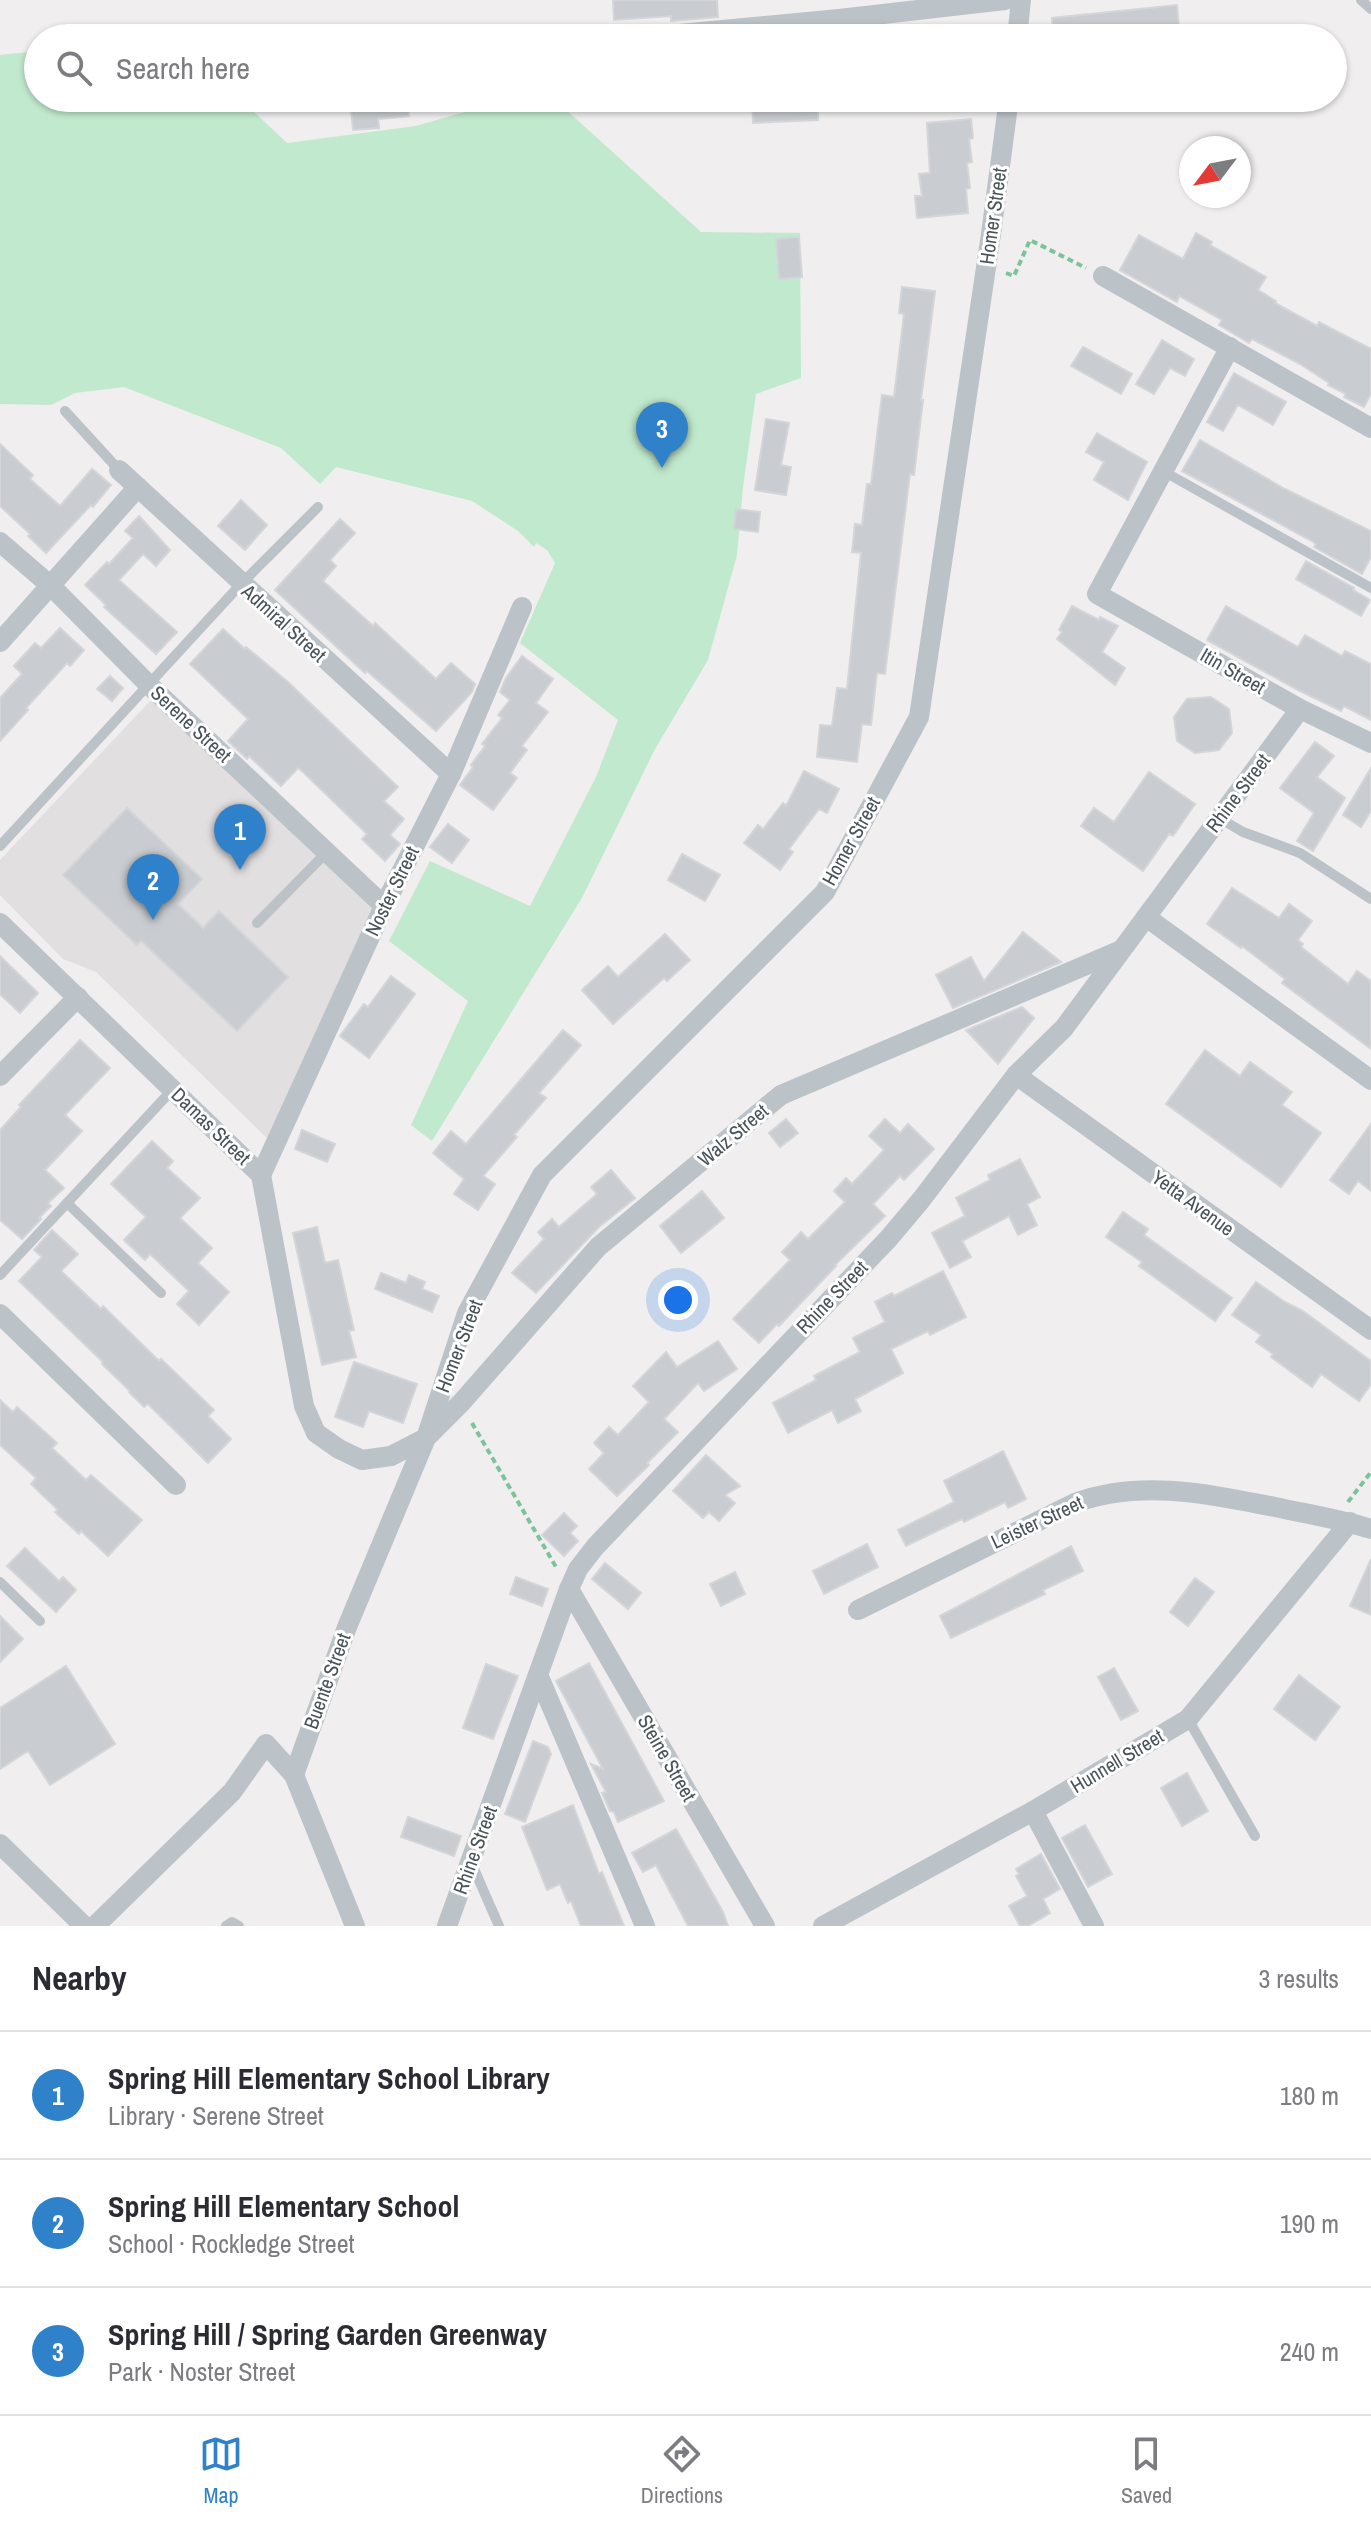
<!DOCTYPE html>
<meta charset="utf-8">
<style>
:root{--surface:#fff;--page:#f7f7f7;--text:#2b2b33;--muted:#7c7c81;--line:#e1e1e2;--accent:#2f81ca}
body{margin:0;font-family:"Archivo Narrow",sans-serif;background:var(--page);color:var(--text)}
.compass{position:absolute;left:1179px;top:136px;width:72px;height:72px;border-radius:50%;background:var(--surface);box-shadow:0 2px 6px #0004;rotate:238deg}
.you{position:absolute;left:678px;top:1300px;width:28px;height:28px;margin:-20px;border:6px solid #fff;border-radius:50%;background:#1a73e8;box-shadow:0 0 0 12px #1a73e833}
.badge{display:grid;place-items:center;width:52px;height:52px;border-radius:50%;background:var(--accent);color:#fff;font-size:26px;font-weight:700}
.pin{position:absolute;translate:-50% -66px;filter:drop-shadow(0 2px 4px #0008)}
.pin::after{content:'';position:absolute;top:42px;width:28px;height:24px;background:inherit;clip-path:polygon(0 0,100% 0,50% 100%)}
.list{margin:0;padding:0;list-style:none}
h2{display:flex;justify-content:space-between;align-items:center;height:104px;margin:0;padding:0 32px;font-size:34px}
h2 small{font-size:26px;font-weight:400;color:var(--muted)}
.list li{display:grid;grid-template-columns:52px 1fr auto;gap:24px;align-items:center;box-sizing:border-box;height:128px;padding:0 32px;border-top:2px solid var(--line)}
.list b{display:block;font-size:30px;white-space:nowrap}
.list p{margin:0;font-size:26px;white-space:nowrap;color:var(--muted)}
.list em{font-size:26px;font-style:normal;color:var(--muted)}
.icon{flex:none;width:44px;height:44px;fill:none;stroke:currentColor;stroke-width:2;stroke-linecap:round;stroke-linejoin:round}
.map{position:relative;flex:none;width:1371px;height:1926px;overflow:hidden}
.search{position:absolute;background:var(--surface);box-shadow:0 2px 6px #0004;left:24px;right:24px;top:24px;height:88px;display:flex;align-items:center;gap:20px;box-sizing:border-box;padding:0 28px;border-radius:44px;color:var(--muted);font-size:30px}
.sheet{height:488px;background:var(--surface)}
nav{display:flex;justify-content:space-around;align-items:center;box-sizing:border-box;height:112px;border-top:2px solid var(--line);background:var(--surface);font-size:22px;color:var(--muted)}
nav a{display:grid;justify-items:center;gap:4px}
nav .on{color:var(--accent)}
.map>svg:first-child{display:block}
</style>
<div class="map">
<svg width="1371" height="1926" viewBox="0 0 1371 1926">
<rect width="100%" height="100%" fill="#f0eeee"/>
<path fill="#e1dfdf" d="M152,699l220,210 -105,229 -171,-166 -33,-13 -63,-64v-35z"/>
<path fill="#c1e9cd" d="M38,51v47h201l48,45 129,-17 97,-28h40l148,134 99,1 1,145 -45,16 -13,93 -6,68 -29,105 -53,89 -72,147 -151,245 -21,-16 57,-124 -79,-60 41,-80 100,45 66,-129 22,-57 -98,-77 35,-80 -8,-13 -11,-7 -2,4 -16,-16 -46,-30 -136,-34 -16,17 -39,-36 -157,-61 -49,6 -24,12 -51,-1v-349z"/>
<g fill="#c9ccd0" stroke="#d3d5d9" stroke-width="2">
<path d="M613,0h104l1,17 -47,4v-5l-57,4z"/>
<path d="M1177,5l3,33h-127l-1,-20z"/>
<path d="M350,98h57l2,18 -31,3 1,9 -26,2z"/>
<path d="M818,101v19l-65,3 -1,-20z"/>
<path d="M971,119l2,19 -4,1 3,23 -5,1 3,25 -4,1 2,24 -51,5 -2,-22h7l-3,-22 11,-1 -3,-50z"/>
<path d="M1196,233l16,9 -2,3 56,32 -8,13 18,11 -1,2 42,23 2,-4 52,27v45l-7,13 -20,-10 2,-3 -18,-9 1,-2 -29,-19 -48,-25 -3,4 -30,-18 3,-5 -43,-24 -2,6 -57,-32 19,-35 44,24z"/>
<path d="M799,237l3,40 -23,2 -3,-40z"/>
<path d="M902,287l33,4 -14,109h2l-9,75 -4,-1 -25,200 -8,-1 -6,52 -9,-1 -5,38 -40,-5 3,-32 12,1 5,-38 10,1 14,-136 -9,-1 3,-28 7,1 5,-41h4l11,-89 12,2 10,-83 -5,-1z"/>
<path d="M1162,340l32,19 -9,17 -15,-8 -16,26 -18,-10z"/>
<path d="M1083,347l49,27 -11,20 -50,-28z"/>
<path d="M1234,373l52,29 -13,23 -35,-20 -15,26 -16,-9z"/>
<path d="M766,419l23,4 -8,42 10,2 -5,28 -31,-5z"/>
<path d="M1097,433l50,29 -19,38 -34,-20 10,-18 -18,-10z"/>
<path d="M1200,440l85,49 86,42v26l-9,17 -48,-27 2,-3 -6,-4 -128,-69z"/>
<path d="M0,444l33,31 -3,4 30,27 32,-37 19,16 -18,22 -2,-2 -45,48 -18,-17 2,-2 -30,-28z"/>
<path d="M241,500l26,25 -22,25 -27,-24z"/>
<path d="M736,509l24,3 -2,20 -24,-3z"/>
<path d="M139,516l31,34 -14,16 -13,-12 -24,26 58,52 -21,22 -52,-47 2,-2 -21,-20 22,-23 2,2 24,-26 -8,-7z"/>
<path d="M340,519l15,14 -25,27 6,6 -13,15 50,45 2,-3 61,56 15,-16 24,21 -3,8 -36,39 -69,-60 -2,2 -90,-83z"/>
<path d="M1306,561l48,27 -1,2 17,10 -9,16 -65,-37z"/>
<path d="M1072,606l27,14 1,-3 18,9 -16,26 23,16 -10,17 -58,-46 5,-7 -3,-2z"/>
<path d="M1226,606l72,41 7,-12 37,21 3,-5 26,13v56l-27,-14 -3,5 -45,-22 -89,-49z"/>
<path d="M60,628l24,22 -14,16 -3,-3 -41,45 2,2 -28,31v-43l22,-24 -8,-8 21,-23 6,5z"/>
<path d="M223,629l22,20 1,-2 42,35 110,105 -14,14 20,18 -14,16 10,9 -15,17 -23,-22 5,-5 -64,-62 -5,-4 -17,18 -32,-30 -2,3 -19,-18 20,-22 -58,-55z"/>
<path d="M522,656l31,23 -17,24 12,9 -26,34 5,4 -17,23 7,5 -24,32 -33,-25 13,-18 -2,-2 14,-19 -3,-2 20,-26 -4,-3 12,-15 -10,-8 6,-14z"/>
<path d="M110,676l13,12 -11,13 -15,-12z"/>
<path d="M1211,697l18,12 3,24 -13,17 -24,3 -18,-12 -3,-24 13,-18z"/>
<path d="M1315,742l19,14 -17,21 28,21 -32,53 -16,-10 17,-28 -34,-25z"/>
<path d="M1371,768v43l-10,16 -18,-12z"/>
<path d="M804,771l35,18 -12,24 -8,-4 -30,40 4,3 -13,18 -36,-27 14,-18 5,4 20,-26 3,3z"/>
<path d="M1149,772l46,32 -22,32 -4,-2 -26,37 -62,-45 13,-18 20,14z"/>
<path d="M127,808l75,71 -24,25 25,24 16,-17 69,66 -51,54 -96,-90 -4,4 -74,-70z"/>
<path d="M448,824l21,16 -17,23 -22,-16z"/>
<path d="M682,854l38,21 -15,26 -37,-21z"/>
<path d="M1232,888l47,30 10,-14 23,17 -14,19 5,4 -2,3 47,37 9,-13 14,10v68l-89,-66 3,-4 -43,-33 -1,2 -34,-24z"/>
<path d="M1023,932l38,30 -108,46 -17,-33 35,-18 13,24z"/>
<path d="M665,934l25,26 -23,21 -3,-3 -51,46 -31,-34 26,-24 10,11z"/>
<path d="M0,956l38,37 -18,20 -20,-19z"/>
<path d="M391,976l24,18 -46,64 -29,-22 24,-32 4,3z"/>
<path d="M1022,1007l12,11 -36,46 -32,-34z"/>
<path d="M563,1030l18,15 -42,48 7,5 -32,37 3,2 -34,39 12,8 -17,26 -24,-16 10,-15 -31,-26 18,-22 15,13z"/>
<path d="M80,1040l30,28 -45,47 17,16 -37,39 19,18 -16,15 3,3 -12,12 2,1 -19,20 -22,-19v-90l21,-23 -2,-2z"/>
<path d="M1205,1050l35,26 10,-14 42,30 -10,13 39,28 -40,54 -115,-83z"/>
<path d="M786,1119l12,14 -18,14 -11,-14z"/>
<path d="M885,1119l15,14 8,-9 26,25 -30,31 -4,-4 -27,28 12,12 -50,49 1,1 -57,60 -2,-2 -18,19 -26,-24 57,-59 -8,-8 19,-20 7,7 37,-37 -11,-11 12,-13 6,6 32,-34 -15,-14z"/>
<path d="M1371,1124v67l-13,-10 -9,13 -19,-14z"/>
<path d="M302,1130l33,14 -8,18 -32,-13z"/>
<path d="M152,1141l21,20 -6,7 33,30 -20,20 32,30 -14,15 31,29 -30,33 -22,-21 12,-13 -39,-37 -5,6 -21,-20 22,-23 -35,-33z"/>
<path d="M1020,1159l20,38 -13,7 10,21 -19,10 -9,-19 -47,25 9,16 -21,11 -18,-35 33,-17 -9,-18 34,-18 -2,-5z"/>
<path d="M611,1170l24,28 -36,29 -63,66 -24,-20 32,-34 -6,-7 14,-13 7,8 38,-33 -6,-7z"/>
<path d="M702,1191l22,27 -43,35 -21,-27z"/>
<path d="M1123,1212l25,17 -4,6 88,63 -17,23 -76,-55 3,-4 -36,-25z"/>
<path d="M317,1227l8,36 13,-3 16,70 -5,1 7,26 -34,8 -29,-132z"/>
<path d="M52,1230l26,24 -17,17 40,38 2,-3 56,55 2,-2 53,51 -6,6 23,23 -23,24 -60,-59 -4,3 -15,-15 1,-1 -28,-27 1,-2 -84,-81 23,-24 -8,-7z"/>
<path d="M943,1271l23,46 -36,18 -2,-4 -37,18 12,24 -48,26 6,12 -23,12 -6,-13 -44,23 -15,-30 43,-23 -2,-4 46,-24 -7,-14 32,-16 -10,-20 17,-9 2,3z"/>
<path d="M381,1273l25,10 3,-8 16,7 -3,7 17,7 -7,16 -57,-23z"/>
<path d="M1256,1282l29,20 18,9 68,50v23l-12,17 -38,-27 -9,13 -41,-30 2,-3 -17,-12 5,-7 -29,-20z"/>
<path d="M718,1341l19,28 -33,22 -6,-8 -34,36 14,13 -31,31 2,2 -32,31 -28,-27 15,-16 -10,-10 15,-16 9,8 31,-33 -16,-16 33,-34 11,15z"/>
<path d="M354,1362l63,22 -14,39 -34,-12 -6,16 -28,-10z"/>
<path d="M0,1400l13,12 4,-5 40,36 -5,5 34,32 5,-5 51,45 -34,36 -27,-25 -2,3 -24,-22 3,-2 -27,-26 5,-6 -36,-33z"/>
<path d="M1003,1451l23,48 -18,9 -3,-6 -41,20 -2,-3 -56,27 -8,-16 56,-28 -10,-21z"/>
<path d="M706,1455l34,31 -15,9 10,8 -16,18 -10,-9 -6,6 -30,-27z"/>
<path d="M564,1513l13,13 -7,7 8,8 -14,15 -22,-21z"/>
<path d="M867,1544l11,23 -54,27 -11,-23z"/>
<path d="M1071,1546l12,25 -40,19 2,4 -94,44 -11,-22z"/>
<path d="M25,1548l34,33 4,-4 13,13 -20,22 -49,-46z"/>
<path d="M1371,1559v56l-21,-9z"/>
<path d="M605,1563l36,30 -13,16 -36,-30z"/>
<path d="M735,1572l10,22 -24,12 -11,-22z"/>
<path d="M516,1577l32,12 -6,17 -32,-12z"/>
<path d="M1195,1578l19,14 -26,34 -18,-14z"/>
<path d="M0,1616l23,23 -23,23z"/>
<path d="M589,1663l75,138 -46,21 -4,-10 -4,-1 -8,-18 4,-1 -15,-28 12,5 -47,-88z"/>
<path d="M486,1664l32,12 -25,63 -30,-11z"/>
<path d="M66,1666l49,78 -65,41 -22,-34 -28,18v-61z"/>
<path d="M1114,1668l24,43 -17,9 -23,-43z"/>
<path d="M1299,1675l41,32 -25,33 -41,-31z"/>
<path d="M533,1741l15,6 3,7 -26,68 -20,-8z"/>
<path d="M1187,1773l21,38 -26,15 -21,-38z"/>
<path d="M573,1805l26,69 3,-2 22,54h-43l-10,-25 -3,2 -8,-19 -13,6 -25,-63z"/>
<path d="M408,1817l53,19 -7,20 -53,-19z"/>
<path d="M1085,1825l27,49 -24,13 -26,-49z"/>
<path d="M676,1829l47,83 5,14h-40l-32,-61 -13,7 -11,-19z"/>
<path d="M1041,1854l19,35 -17,10 7,14 -22,13h-8l-11,-20 18,-10 -11,-20 3,-2 -3,-5z"/>
</g>
<g fill="none" stroke-linecap="round" stroke-linejoin="round">
<g stroke="#7dc39a" stroke-width="4" stroke-dasharray="6 4" stroke-linecap="butt">
<path d="M1006,273l8,3 16,-36 56,28"/>
<path d="M472,1423l84,144"/>
<path d="M1348,1502l23,-30"/>
</g>
<g stroke="#bbc3c9" stroke-width="10">
<path d="M1361,0l10,9"/>
<path d="M65,411l54,59"/>
<path d="M1163,471l208,117"/>
<path d="M1219,818l24,14 57,21 71,46"/>
<path d="M0,846l241,-262 77,-77"/>
<path d="M257,923l70,-71"/>
<path d="M67,1203l94,90"/>
<path d="M0,1275l173,-186"/>
<path d="M0,1582l40,39"/>
<path d="M1188,1719l67,117"/>
<path d="M471,1862l28,64"/>
<path d="M226,1926l6,-4 7,4"/>
</g>
<g stroke="#bbc3c9" stroke-width="20">
<path d="M637,38l202,-19 166,-19"/>
<path d="M1017,38l4,-38"/>
<path d="M1103,276l268,152"/>
<path d="M1230,347l-133,247 203,115 71,34"/>
<path d="M119,470l332,304"/>
<path d="M0,542l51,44 98,99 235,221"/>
<path d="M0,642l138,-155"/>
<path d="M1146,917l225,163"/>
<path d="M0,923l261,252 43,231 12,27 23,16 23,11 29,-4 35,-18 41,-125 75,-138 283,-283 94,-175 72,-483 18,-136"/>
<path d="M1016,1075l355,255"/>
<path d="M0,1076l78,-79"/>
<path d="M261,1175l123,-269 67,-132 71,-167"/>
<path d="M0,1314l176,171"/>
<path d="M569,1589l196,337"/>
<path d="M858,1610l217,-107c66,-24 133,-9 200,4 32,7 64,12 96,22"/>
<path d="M539,1677l106,249"/>
<path d="M294,1775l53,-148 79,-189 35,-35 137,-156 183,-152 338,-144"/>
<path d="M1033,1811l61,115"/>
<path d="M0,1844l84,82"/>
<path d="M95,1926l137,-134 34,-48 28,31 61,151"/>
<path d="M447,1926l122,-337 9,-20 17,-22 294,-309 32,-38 95,-125 48,-47 236,-319"/>
<path d="M823,1926l210,-115 155,-92 162,-197"/>
</g>
</g>
<g text-anchor="middle" stroke-width="6" stroke-linejoin="round" paint-order="stroke">
<g font-size="20" fill="#485359" stroke="#fff">
<text transform="translate(993 216) rotate(-82)" y="7">Homer Street</text>
<text transform="translate(284 623) rotate(42)" y="7">Admiral Street</text>
<text transform="translate(1233 671) rotate(30)" y="7">Itin Street</text>
<text transform="translate(191 724) rotate(43)" y="7">Serene Street</text>
<text transform="translate(1238 793) rotate(-53)" y="7">Rhine Street</text>
<text transform="translate(851 841) rotate(-61)" y="7">Homer Street</text>
<text transform="translate(392 891) rotate(-64)" y="7">Noster Street</text>
<text transform="translate(211 1126) rotate(44)" y="7">Damas Street</text>
<text transform="translate(733 1135) rotate(-40)" y="7">Walz Street</text>
<text transform="translate(1193 1203) rotate(36)" y="7">Yetta Avenue</text>
<text transform="translate(832 1297) rotate(-46)" y="7">Rhine Street</text>
<text transform="translate(459 1346) rotate(-69)" y="7">Homer Street</text>
<text transform="translate(1037 1522) rotate(-25)" y="7">Leister Street</text>
<text transform="translate(327 1681) rotate(-70)" y="7">Buente Street</text>
<text transform="translate(667 1758) rotate(60)" y="7">Steine Street</text>
<text transform="translate(1117 1761) rotate(-31)" y="7">Hunnell Street</text>
<text transform="translate(475 1850) rotate(-70)" y="7">Rhine Street</text>
</g>
</g>
</svg>
<svg class="compass" viewBox="-18 -18 36 36"><path d="M0-13l5 13h-10z" fill="#e53935"/><path d="M0 13l5-13h-10z" fill="#7c7c81"/></svg>
<div class="you"></div>
<div class="pin badge" style="left:240px;top:870px">1</div>
<div class="pin badge" style="left:153px;top:920px">2</div>
<div class="pin badge" style="left:662px;top:468px">3</div>
<div class="search"><svg class="icon" aria-label="search" viewBox="0 0 24 24"><circle cx="10" cy="10" r="6"/><path d="M15 15l6 6"/></svg>Search here</div>
</div>
<section class="sheet">
<h2>Nearby<small>3 results</small></h2>
<ul class="list">
<li><span class="badge">1</span><div><b>Spring Hill Elementary School Library</b><p>Library · Serene Street</p></div><em>180 m</em></li>
<li><span class="badge">2</span><div><b>Spring Hill Elementary School</b><p>School · Rockledge Street</p></div><em>190 m</em></li>
<li><span class="badge">3</span><div><b>Spring Hill / Spring Garden Greenway</b><p>Park · Noster Street</p></div><em>240 m</em></li>
</ul>
</section>
<nav>
<a class="on"><svg class="icon" aria-label="map" viewBox="0 0 24 24"><path d="M3 6l6-2 6 2 6-2v14l-6 2-6-2-6 2zM9 4v14M15 6v14"/></svg>Map</a>
<a><svg class="icon" aria-label="directions" viewBox="0 0 24 24"><path d="M12 3l9 9-9 9-9-9zM9 14v-3h6M13 9l2 2-2 2"/></svg>Directions</a>
<a><svg class="icon" aria-label="saved" viewBox="0 0 24 24"><path d="M7 4h10v16l-5-4-5 4z"/></svg>Saved</a>
</nav>
